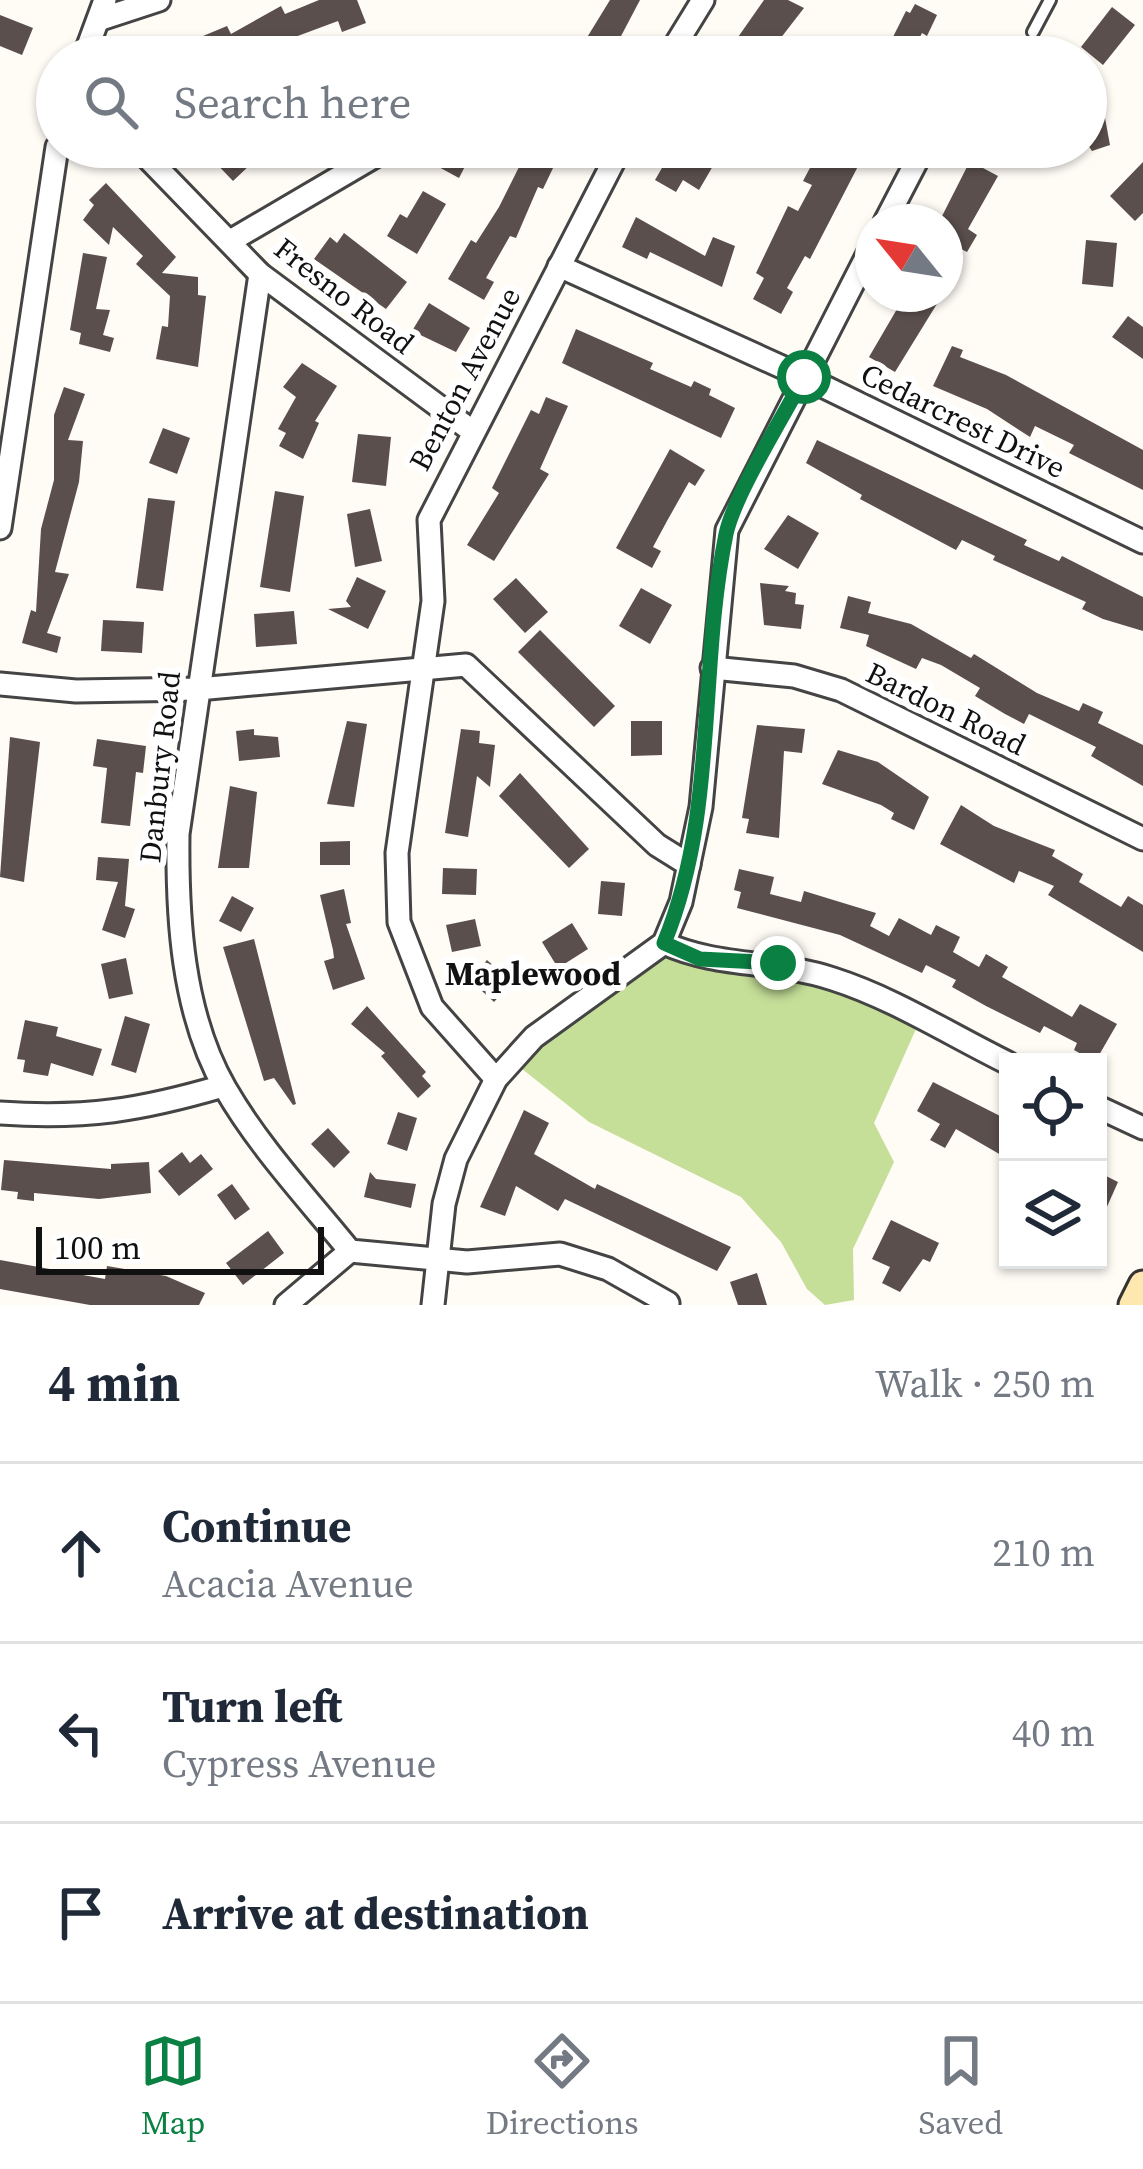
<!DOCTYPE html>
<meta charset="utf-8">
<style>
:root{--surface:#fff;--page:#f2f2f3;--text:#1f2937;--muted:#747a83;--line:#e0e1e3;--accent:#0b8043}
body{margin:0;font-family:"Source Serif 4",serif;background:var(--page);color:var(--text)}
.controls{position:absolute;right:36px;bottom:36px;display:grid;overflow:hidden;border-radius:0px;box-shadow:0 3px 9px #0004}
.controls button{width:108px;height:108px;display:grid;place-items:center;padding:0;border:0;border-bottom:3px solid var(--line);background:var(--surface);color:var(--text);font:60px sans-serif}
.compass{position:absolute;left:855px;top:204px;width:108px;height:108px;border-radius:50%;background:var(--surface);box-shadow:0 3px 9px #0004;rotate:300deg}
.scale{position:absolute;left:36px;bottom:30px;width:288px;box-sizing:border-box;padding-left:12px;border:6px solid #111;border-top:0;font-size:33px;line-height:42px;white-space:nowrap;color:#111;-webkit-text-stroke:9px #fff;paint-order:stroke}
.stop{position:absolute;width:36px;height:36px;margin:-27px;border:9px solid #0b8043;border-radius:50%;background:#fff}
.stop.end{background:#0b8043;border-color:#fff;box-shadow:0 3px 12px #0008}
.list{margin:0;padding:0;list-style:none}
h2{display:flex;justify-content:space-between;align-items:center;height:156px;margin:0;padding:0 48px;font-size:51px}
h2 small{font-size:39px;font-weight:400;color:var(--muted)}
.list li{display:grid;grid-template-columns:78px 1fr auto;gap:36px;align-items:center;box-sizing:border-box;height:180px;padding:0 48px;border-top:3px solid var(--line)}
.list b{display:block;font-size:45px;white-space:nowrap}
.list p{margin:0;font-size:39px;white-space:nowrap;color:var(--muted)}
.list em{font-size:39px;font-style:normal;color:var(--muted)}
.icon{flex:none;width:66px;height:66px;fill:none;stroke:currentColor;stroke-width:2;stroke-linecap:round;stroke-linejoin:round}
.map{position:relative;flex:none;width:1143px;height:1305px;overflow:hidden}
.search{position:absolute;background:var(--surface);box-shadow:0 3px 9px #0004;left:36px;right:36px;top:36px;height:132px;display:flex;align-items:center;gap:30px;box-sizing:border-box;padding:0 42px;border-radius:66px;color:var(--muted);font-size:45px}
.sheet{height:696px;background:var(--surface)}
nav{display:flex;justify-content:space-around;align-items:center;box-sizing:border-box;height:168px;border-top:3px solid var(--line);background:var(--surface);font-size:33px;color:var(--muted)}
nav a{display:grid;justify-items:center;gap:6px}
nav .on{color:var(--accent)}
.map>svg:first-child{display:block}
</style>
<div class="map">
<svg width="1143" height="1305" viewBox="0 0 1143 1305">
<rect width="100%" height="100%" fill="#fffbf5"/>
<path fill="#c5df99" d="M664,943l115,20 141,57 -46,103 20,39 -41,87 1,51 -29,5 -18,-16 -26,-47 -40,-45 -152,-75 -77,-61z"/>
<g fill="#5a4f4c">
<path d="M319,0h38l9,23 -24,9 -4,-11 -97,36h-29l-9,-21 24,-10 4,8 50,-28 4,8z"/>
<path d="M610,0h30l-30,57h-35z"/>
<path d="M764,0h24l16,8 -38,49h-24l-13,-7z"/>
<path d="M915,4l22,11 -10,21 -5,-3 -12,24h-27l23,-46 4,2z"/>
<path d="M1112,7l23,18 -32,40 -22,-18z"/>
<path d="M0,15l33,13 -11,27 -22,-9z"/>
<path d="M1100,91l10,54 -18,6 -6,-9v-47z"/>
<path d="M221,147h34l-10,9 7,7 -19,18 -23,-24z"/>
<path d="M445,147h30l-16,31 -24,-13z"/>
<path d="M529,147h28l-8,16 5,3 -11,23 -5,-2 -22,51 -6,-2 -24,42 8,4 -10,18 -36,-21 23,-39 5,3 23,-36z"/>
<path d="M674,147h50l-25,43 -16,-10 -7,12 -21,-12z"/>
<path d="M821,147h47l-58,112 -5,-3 -18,32 6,4 -12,22 -28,-15 11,-21 -8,-5 32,-67 10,5 14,-26 -9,-4z"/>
<path d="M970,161l28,15 -30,53 9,6 -10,17 -6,-3 -16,27v-54h-6z"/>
<path d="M1143,162v51l-8,8 -25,-25z"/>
<path d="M106,183l70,74 -14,16 36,4v18l8,1 -8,71 -42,-8 6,-33 6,1 2,-31 -34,-32 7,-8 -30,-29 -4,18 -26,-25 11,-15 -5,-5z"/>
<path d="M423,191l23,13 -29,50 -30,-18 13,-22 7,4z"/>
<path d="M636,217l69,39 8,-19 22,9 -13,41 -72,-35 -3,7 -25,-12z"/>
<path d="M344,233l63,49 -21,27 -72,-50 16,-22 7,6z"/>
<path d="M1086,240l31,3 -4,44 -31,-3z"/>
<path d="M83,253l24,4 -11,52 14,1 -7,25 11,3 -4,14 -31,-8 2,-11 -11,-3z"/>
<path d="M899,294h44l-48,78 -26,-15 28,-48 -5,-3z"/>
<path d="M429,303l41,25 -14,24 -44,-21z"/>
<path d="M1128,316l15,11v32l-31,-22z"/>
<path d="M576,329l77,34 -3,6 41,18 3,-6 17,8 -2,6 26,13 -14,30 -159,-75z"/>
<path d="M952,346l11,4 -3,7 46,18 137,75v40l-74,-37 5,-8 -39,-19 -5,11 -43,-28 -54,-23z"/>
<path d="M302,363l35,23 -22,35 4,2 -16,36 -24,-13 7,-13 -8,-4 18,-32 -13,-10z"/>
<path d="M64,387l21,7 -17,46 15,1 -4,41 -24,90 14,2 -22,59 14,4 -4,16 -35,-10 9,-33 5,2 5,-83 13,-49v-65z"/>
<path d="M546,397l22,9 -28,63 9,5 -55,87 -27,-16 32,-52 -7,-5 39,-78 8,4z"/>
<path d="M163,428l27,10 -13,36 -28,-11z"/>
<path d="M358,434l33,3 -5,49 -34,-4z"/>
<path d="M817,440l210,100 -3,5 35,16 3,-5 81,41v34l-40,-12 -21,-10 4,-7 -93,-42 2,-4 -33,-16 -6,10 -96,-51 2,-4 -56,-32z"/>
<path d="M670,449l35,21 -10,16 -6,-4 -22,39 -14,26 8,4 -9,17 -36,-20z"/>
<path d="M275,491l29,5 -14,96 -30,-5z"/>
<path d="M148,498l27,3 -12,90 -27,-3z"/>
<path d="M370,509l12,52 -27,6 -8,-53z"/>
<path d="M788,515l31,18 -21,36 -34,-20z"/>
<path d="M357,577l29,14 -18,38 -40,-20 23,-2 -5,-6z"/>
<path d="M516,578l32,34 -23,21 -32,-34z"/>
<path d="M760,583l29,3 -4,5 11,2 -1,11 9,1 -3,24 -37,-4z"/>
<path d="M641,588l31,17 -22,39 -31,-18z"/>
<path d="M848,596l23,6 -3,11 43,11 60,34 3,-4 63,39 42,18 4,-8 20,9 -5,11 45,22v41l-52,-30 5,-9 -67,-33 -5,10 -19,-10 -30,-18 5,-8 -39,-23 -19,-7 -6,11 -50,-23 3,-11 -29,-7z"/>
<path d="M294,611l3,33 -41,3 -2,-33z"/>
<path d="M103,620l41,2 -2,31 -41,-2z"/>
<path d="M540,630l75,76 -21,21 -76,-75z"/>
<path d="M347,721l20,3 -13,83 -27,-3z"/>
<path d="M631,721h31v34l-31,1z"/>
<path d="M757,725l48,4 -3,24 -18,-2 -5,87 -33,-5 3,-14 -7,-1z"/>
<path d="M254,729v6l24,2 2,20 -41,4 -3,-30z"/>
<path d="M461,729l19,2 -1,12 16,2 -5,42 -13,-11 -9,61 -23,-4z"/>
<path d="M10,737l30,5 -16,140 -24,-5z"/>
<path d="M97,739l49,7 -3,27 -7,-1 -6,54 -29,-3 6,-55 -14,-2z"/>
<path d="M838,750l40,12 51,35 -15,33 -23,-11 3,-6 -13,-8 -59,-21z"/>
<path d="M520,773l69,76 -20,19 -70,-72z"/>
<path d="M230,786l27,6 -8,76h-31z"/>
<path d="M961,805l33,21 61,24 -3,6 31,18 -4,8 42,25 7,-11 15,9v47l-95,-57 6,-9 -35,-15 -5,12 -74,-39z"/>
<path d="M350,841v24h-30v-23z"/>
<path d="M98,857l31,2 -4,47 10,3 -10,29 -23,-8 16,-48 -22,-2z"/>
<path d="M443,868l34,1 -1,26 -34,-1z"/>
<path d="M739,869l35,8 -4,17 31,8 3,-11 72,22 -6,13 19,10 10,-18 32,17 5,-10 24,12 -7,15 26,15 7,-13 22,13 -6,10 70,40 8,-13 37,20 -22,38 -21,-12 3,-7 -33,-17 -4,7 -54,-27 -34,-19 4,-7 -30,-15 -4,8 -82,-38 -103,-27 4,-16 -7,-2z"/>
<path d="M601,881l24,2 -3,33 -24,-2z"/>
<path d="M344,889l7,34 -5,1 19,55 -32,11 -9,-29 10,-3 -1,-8 -13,-55z"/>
<path d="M232,896l22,12 -13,24 -22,-11z"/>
<path d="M475,919l6,27 -29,6 -6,-27z"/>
<path d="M572,923l16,26 -30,19 -16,-26z"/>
<path d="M254,939l42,165 -3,1 -19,-27 -10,3 -41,-134z"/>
<path d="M126,958l7,36 -24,5 -8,-35z"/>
<path d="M487,960l25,22 -18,20 -24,-22z"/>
<path d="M367,1006l59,66 -4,4 9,10 -13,12 -37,-42 4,-3 -34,-29z"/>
<path d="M125,1016l25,8 -14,49 -25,-8z"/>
<path d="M25,1020l33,7 -2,9 46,13 -9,27 -42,-13 -3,13 -25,-4 2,-12 -8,-1z"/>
<path d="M933,1082l75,38v39l-52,-30 -11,19 -15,-8 10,-16 -23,-13z"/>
<path d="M524,1110l25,13 -15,31 61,35 2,-5 134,63 -14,24 -152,-72 -7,12 -42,-25 -11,30 -25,-9z"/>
<path d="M398,1112l19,6 -10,33 -20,-7z"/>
<path d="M328,1128l22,24 -16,16 -23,-24z"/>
<path d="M182,1152l8,11 11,-9 12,15 -34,27 -21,-25z"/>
<path d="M4,1160l107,9v-5l38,-2 2,31 -52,6 -65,-6v8l-17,-2 1,-7 -17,-2z"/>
<path d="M370,1172l6,7 40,5 -5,24 -47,-11z"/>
<path d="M1098,1172l20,10 -20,45z"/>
<path d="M232,1184l18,25 -15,11 -18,-25z"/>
<path d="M891,1220l48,23 -9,19 -7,-3 -23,33 -18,-9 8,-16 -18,-8z"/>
<path d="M268,1231l16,22 -41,32 -17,-22z"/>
<path d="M0,1260l105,19 2,-13 59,10 39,17 -6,12h-109l-90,-16z"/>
<path d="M757,1273l10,32h-29l-8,-23z"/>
</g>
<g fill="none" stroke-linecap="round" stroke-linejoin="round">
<defs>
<path id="lane" d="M1033,32l17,-32"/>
<g id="street">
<path d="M101,19l58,-19"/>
<path d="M84,57l21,-57"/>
<path d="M668,57l35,-57"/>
<path d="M971,57l3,-7"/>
<path d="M137,147l123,127 212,157"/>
<path d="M885,222l39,-75"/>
<path d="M232,240l145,-85"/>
<path d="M559,266l245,111 339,165"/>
<path d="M260,274l-82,560c-1,83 4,179 47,254 34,59 82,110 125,163l117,11 93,-8 48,15 60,34"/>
<path d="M0,528l57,-381"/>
<path d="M712,668l82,8 47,14 302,149"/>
<path d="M0,684l76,7 122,-2 268,-24 191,180 32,20"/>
<path d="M664,943c54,25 113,17 169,36 60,19 118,56 175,84"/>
<path d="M496,1079l-64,-72 -33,-85 -2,-69 36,-252 -4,-81 192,-373"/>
<path d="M1098,1107l45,21"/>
<path d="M0,1113c86,6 141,-3 223,-27"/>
<path d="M286,1305l64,-54"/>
<path d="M433,1305l11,-101 12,-45 40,-80 38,-42 130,-94 17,-41 20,-95 26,-277 146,-286"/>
</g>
<path id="secondary" d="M1133,1305l10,-20"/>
</defs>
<use href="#lane" stroke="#444" stroke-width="16"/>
<use href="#street" stroke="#444" stroke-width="27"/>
<use href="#secondary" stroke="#333" stroke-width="33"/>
<use href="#lane" stroke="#fff" stroke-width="10"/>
<use href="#street" stroke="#fff" stroke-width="21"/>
<use href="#secondary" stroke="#ffe8b0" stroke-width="27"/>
</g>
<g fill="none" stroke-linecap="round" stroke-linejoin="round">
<path stroke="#0b8043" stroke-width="15" d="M778,963l-78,-4 -36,-16c54,-131 34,-272 62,-409 9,-41 57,-116 78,-157"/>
</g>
<g text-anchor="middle" stroke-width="12" stroke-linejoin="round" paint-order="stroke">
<g font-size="30" fill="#111" stroke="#fff">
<text transform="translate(344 296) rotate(38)" y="10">Fresno Road</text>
<text transform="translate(465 379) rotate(-62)" y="10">Benton Avenue</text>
<text transform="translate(963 421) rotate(26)" y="10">Cedarcrest Drive</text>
<text transform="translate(946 709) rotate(26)" y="10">Bardon Road</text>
<text transform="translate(160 767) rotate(-84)" y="10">Danbury Road</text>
</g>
<g font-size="33" font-weight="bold" fill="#111" stroke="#fff">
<text x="533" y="985">Maplewood</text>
</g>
</g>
</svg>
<div class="controls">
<button><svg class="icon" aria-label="locate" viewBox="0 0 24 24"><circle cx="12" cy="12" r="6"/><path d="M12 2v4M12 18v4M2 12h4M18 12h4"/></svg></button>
<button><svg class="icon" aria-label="layers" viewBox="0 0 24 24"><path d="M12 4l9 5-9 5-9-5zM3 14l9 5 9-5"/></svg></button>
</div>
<svg class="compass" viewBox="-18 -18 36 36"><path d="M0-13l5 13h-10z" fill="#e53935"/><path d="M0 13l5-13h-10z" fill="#747a83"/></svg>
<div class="scale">100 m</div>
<div class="stop" style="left:804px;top:377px"></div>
<div class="stop end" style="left:778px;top:963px"></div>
<div class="search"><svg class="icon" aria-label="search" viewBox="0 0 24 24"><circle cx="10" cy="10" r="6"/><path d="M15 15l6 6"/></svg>Search here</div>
</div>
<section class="sheet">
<h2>4 min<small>Walk · 250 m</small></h2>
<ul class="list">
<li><svg class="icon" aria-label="ahead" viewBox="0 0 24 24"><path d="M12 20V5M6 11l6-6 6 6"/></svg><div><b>Continue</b><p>Acacia Avenue</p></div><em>210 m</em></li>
<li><svg class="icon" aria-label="left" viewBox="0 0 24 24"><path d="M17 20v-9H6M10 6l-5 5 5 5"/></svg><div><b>Turn left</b><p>Cypress Avenue</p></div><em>40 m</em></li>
<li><svg class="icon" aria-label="arrive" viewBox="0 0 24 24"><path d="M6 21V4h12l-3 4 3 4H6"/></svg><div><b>Arrive at destination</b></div></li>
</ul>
</section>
<nav>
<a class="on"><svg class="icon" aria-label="map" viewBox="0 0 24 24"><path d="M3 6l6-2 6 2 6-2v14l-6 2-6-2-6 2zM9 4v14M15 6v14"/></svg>Map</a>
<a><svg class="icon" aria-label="directions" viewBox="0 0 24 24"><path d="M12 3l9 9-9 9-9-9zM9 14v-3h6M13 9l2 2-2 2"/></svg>Directions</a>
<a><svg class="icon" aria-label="saved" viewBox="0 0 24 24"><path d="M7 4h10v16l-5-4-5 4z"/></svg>Saved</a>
</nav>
